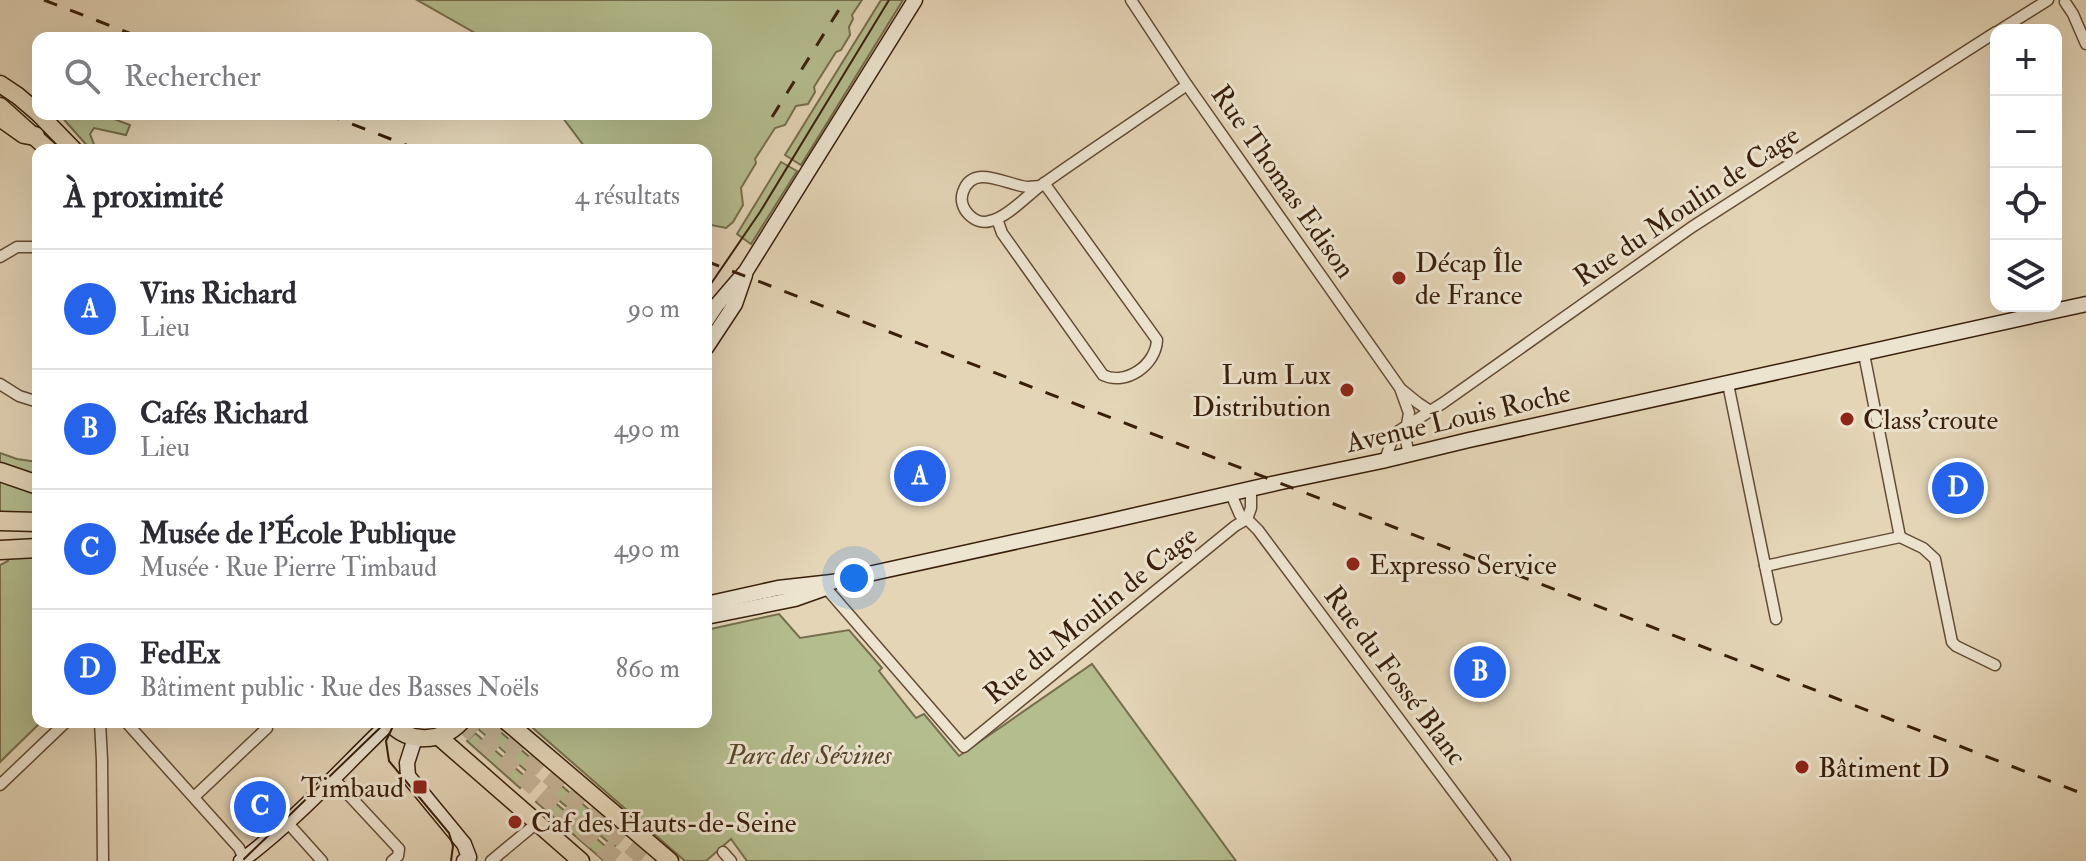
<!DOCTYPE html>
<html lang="fr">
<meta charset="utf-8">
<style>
:root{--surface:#fff;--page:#f7f7f7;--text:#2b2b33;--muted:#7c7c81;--line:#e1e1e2;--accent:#2563eb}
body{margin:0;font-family:"IM FELL Double Pica",serif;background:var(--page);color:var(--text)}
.controls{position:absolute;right:24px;top:24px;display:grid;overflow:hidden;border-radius:16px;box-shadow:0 8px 32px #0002}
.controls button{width:72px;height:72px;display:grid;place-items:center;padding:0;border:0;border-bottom:2px solid var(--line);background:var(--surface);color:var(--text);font:40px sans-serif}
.you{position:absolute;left:854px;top:578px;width:28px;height:28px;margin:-20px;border:6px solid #fff;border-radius:50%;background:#1a73e8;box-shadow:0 0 0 12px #1a73e833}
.badge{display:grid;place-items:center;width:52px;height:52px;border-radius:50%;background:var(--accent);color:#fff;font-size:26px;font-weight:700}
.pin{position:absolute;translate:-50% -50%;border:4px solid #fff;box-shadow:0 2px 8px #0006}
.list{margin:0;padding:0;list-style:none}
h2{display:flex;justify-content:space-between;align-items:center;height:104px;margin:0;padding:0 32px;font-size:34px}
h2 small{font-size:26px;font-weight:400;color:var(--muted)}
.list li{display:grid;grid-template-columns:52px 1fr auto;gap:24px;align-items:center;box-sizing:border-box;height:120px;padding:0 32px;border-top:2px solid var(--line)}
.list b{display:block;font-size:30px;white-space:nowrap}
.list p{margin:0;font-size:26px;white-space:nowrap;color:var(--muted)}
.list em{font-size:26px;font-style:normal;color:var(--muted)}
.icon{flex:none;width:44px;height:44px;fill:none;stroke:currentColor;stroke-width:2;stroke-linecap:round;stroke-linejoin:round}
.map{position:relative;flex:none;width:2086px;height:861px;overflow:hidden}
.search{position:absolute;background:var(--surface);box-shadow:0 8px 32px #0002;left:32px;top:32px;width:680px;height:88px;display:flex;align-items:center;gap:20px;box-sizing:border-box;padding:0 28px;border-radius:16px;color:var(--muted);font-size:30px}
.panel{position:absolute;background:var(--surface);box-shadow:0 8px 32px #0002;left:32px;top:144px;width:680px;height:584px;border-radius:16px}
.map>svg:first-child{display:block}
</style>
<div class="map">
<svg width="2086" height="861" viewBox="0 0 2086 861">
<rect width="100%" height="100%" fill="#e4d5b7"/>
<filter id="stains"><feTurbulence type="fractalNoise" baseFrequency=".0025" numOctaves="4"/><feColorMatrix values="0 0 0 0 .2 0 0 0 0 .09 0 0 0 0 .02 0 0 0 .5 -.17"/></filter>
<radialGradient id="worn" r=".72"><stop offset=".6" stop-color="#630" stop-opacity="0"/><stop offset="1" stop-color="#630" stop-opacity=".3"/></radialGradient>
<g fill="#b4bd8e" stroke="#766e4c" stroke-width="2">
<path d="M417,0h445l-10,15 1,4 -4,8 1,8 -9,15 -5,2 -22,35 1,5 -7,12 -12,2 -11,19 -10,3 -20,31 1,4 -15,25 2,17 -10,17 -7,6 -20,-4v-74h-119l-27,-36h146v-76h-222z"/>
<path d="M881,0h22l-102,165 -16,-10z"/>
<path d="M59,114h42l29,11 -4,10 -32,-7 -4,6 5,13 -1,3h-3z"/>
<path d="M781,162l16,9 -46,73 -14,-10z"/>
<path d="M0,453l17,6 21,3v18l-38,-13z"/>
<path d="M0,478l38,12v23l-38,1z"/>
<path d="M38,556v166h3l-41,40v-197l8,-4 -2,-4z"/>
<path d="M779,614l21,24 49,-8 33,38 -3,3 37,47 8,-4 35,42 133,-92 144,197h-489l-16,-22 -25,22h-21l-159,-139h180v-92z"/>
<path d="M484,722h5l51,44 -9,9 -53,-46z"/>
<path d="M475,733l53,46 -8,9 -53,-47z"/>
<path d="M555,780l67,58 -8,9 -67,-57z"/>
<path d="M544,793l67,58 -8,9 -67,-58z"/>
</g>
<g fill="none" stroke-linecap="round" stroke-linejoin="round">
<g stroke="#c2b194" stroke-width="18" stroke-dasharray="18 9" stroke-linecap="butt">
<path d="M461,722l157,139"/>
<path d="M487,722l161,139"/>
</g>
<defs>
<g id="street">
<path d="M1131,0l56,85 213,303 9,25 -4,23 4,19"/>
<path d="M2065,2l8,12 13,30"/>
<path d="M2000,30l48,-30"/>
<path d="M1040,186c-4,0 -8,1 -12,1 -20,-1 -55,-25 -65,5 -6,16 12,34 27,29 16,-3 37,-25 50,-35 48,-34 98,-67 147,-101"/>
<path d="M997,219l5,14 101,142c23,11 53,-10 54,-35l-113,-157"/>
<path d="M0,257l17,-10h21"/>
<path d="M1864,354l36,183"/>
<path d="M0,384l19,12 19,6"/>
<path d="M1728,384l48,235"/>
<path d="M1402,390l16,13 12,8"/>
<path d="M1385,460l6,-17 6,-11 46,-29 249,-176 304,-195"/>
<path d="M1231,494l9,21 7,4 11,11 247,331"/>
<path d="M1247,519l4,-11v-18"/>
<path d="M1900,537l23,11 12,11 17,83 4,4 39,19"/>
<path d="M1765,566l135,-29"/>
<path d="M826,588l138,159 271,-221 12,-7"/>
<path d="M100,722l2,38 1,101"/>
<path d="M126,722l113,126 6,13"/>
<path d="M333,778l66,71 -1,7 -6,5"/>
<path d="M0,785l66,-63"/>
<path d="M194,797l73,-69 -6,-6"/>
<path d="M287,822l35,39"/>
<path d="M723,852l8,9"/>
<path d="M491,861l47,-39"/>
</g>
<g id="secondary">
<path d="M706,321l10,-15 30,-35 169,-271"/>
<path d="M706,348l29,-44 10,-29"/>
<path d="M706,604l72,-16 54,-6 269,-59 180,-41 101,-21 87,-21 617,-136"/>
<path d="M706,617l89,-18 31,-11"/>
<path d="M415,738l-8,25 1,13 56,68 5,13 -5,4"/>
<path d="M241,861c54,-40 100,-92 148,-138"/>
</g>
<g id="primary">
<path d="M0,84l18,12 20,17"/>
<path d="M0,106l49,44"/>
<path d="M39,114l35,36"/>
<path d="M389,722c20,22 52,21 72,0"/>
<path d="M507,722l163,139"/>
<path d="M439,737l142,124"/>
</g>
<g id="highway">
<path d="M0,117l24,17 11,2"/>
<path d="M0,472l38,13"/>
<path d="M0,521l38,1"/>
<path d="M0,550l38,-2"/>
</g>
</defs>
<use href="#street" stroke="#644c35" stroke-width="13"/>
<use href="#secondary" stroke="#391f0a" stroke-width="17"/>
<use href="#primary" stroke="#391f0a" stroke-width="19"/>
<use href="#highway" stroke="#391f0a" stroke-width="21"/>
<use href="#street" stroke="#ede4d0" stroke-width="10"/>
<use href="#secondary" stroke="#ede4d0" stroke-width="14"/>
<use href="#primary" stroke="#e4d5b7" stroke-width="16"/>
<use href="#highway" stroke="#e4d5b7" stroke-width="18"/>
<g stroke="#391f0a" stroke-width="2">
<path d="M706,291l54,-79 129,-212"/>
<path d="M395,722l-9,19 3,20 60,72 4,13 -2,15"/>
<path d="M244,859l142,-137"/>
</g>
<g stroke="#391f0a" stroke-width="3" stroke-dasharray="14 14" stroke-linecap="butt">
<path d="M44,0l98,38"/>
<path d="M326,114l93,36"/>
<path d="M772,117l73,-117"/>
<path d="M706,261l1380,534"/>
</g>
</g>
<g fill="#8f2418" stroke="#ede4d0" stroke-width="3">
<circle cx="1399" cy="278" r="8"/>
<circle cx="1347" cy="390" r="8"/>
<circle cx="1847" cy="419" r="8"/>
<circle cx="1353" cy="564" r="8"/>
<circle cx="1802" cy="767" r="8"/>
<rect x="412" y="779" width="16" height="16" rx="4"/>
<circle cx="515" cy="822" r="8"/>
</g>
<g text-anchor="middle" stroke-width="6" stroke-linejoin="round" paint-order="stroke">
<g font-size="28" fill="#391f0a" stroke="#ede4d0">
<text transform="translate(1284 181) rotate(55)" y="10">Rue Thomas Edison</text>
<text transform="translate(1686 205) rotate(-34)" y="10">Rue du Moulin de Cage</text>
<text transform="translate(1458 417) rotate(-13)" y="10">Avenue Louis Roche</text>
<text transform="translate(1090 614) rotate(-39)" y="10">Rue du Moulin de Cage</text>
<text transform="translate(1396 675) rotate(53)" y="10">Rue du Fossé Blanc</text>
</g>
<g font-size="28" fill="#391f0a" stroke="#ede4d0" text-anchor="start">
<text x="1415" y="272">Décap Île<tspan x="1415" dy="32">de France</tspan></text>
<text x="1331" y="384" text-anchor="end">Lum Lux<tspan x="1331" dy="32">Distribution</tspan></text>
<text x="1863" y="429">Class'croute</text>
<text x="1369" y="574">Expresso Service</text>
<text x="1818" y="777">Bâtiment D</text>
<text x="404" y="797" text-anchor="end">Timbaud</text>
<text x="531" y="832">Caf des Hauts-de-Seine</text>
</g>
<g font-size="28" font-style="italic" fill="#58462b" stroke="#ede4d0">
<text x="809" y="764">Parc des Sévines</text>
</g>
</g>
<rect width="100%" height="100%" filter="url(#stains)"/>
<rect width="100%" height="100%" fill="url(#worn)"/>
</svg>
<div class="controls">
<button>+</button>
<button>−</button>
<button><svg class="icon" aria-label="locate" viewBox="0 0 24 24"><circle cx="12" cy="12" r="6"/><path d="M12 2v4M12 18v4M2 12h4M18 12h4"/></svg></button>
<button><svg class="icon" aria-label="layers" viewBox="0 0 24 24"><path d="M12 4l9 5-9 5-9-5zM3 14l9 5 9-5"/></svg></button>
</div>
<div class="you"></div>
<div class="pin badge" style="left:920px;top:476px">A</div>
<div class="pin badge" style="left:1480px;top:672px">B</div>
<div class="pin badge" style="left:260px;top:807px">C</div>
<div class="pin badge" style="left:1958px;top:488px">D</div>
<div class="search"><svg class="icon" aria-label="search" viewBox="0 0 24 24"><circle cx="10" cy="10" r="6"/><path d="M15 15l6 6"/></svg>Rechercher</div>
<section class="panel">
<h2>À proximité<small>4 résultats</small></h2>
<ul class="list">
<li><span class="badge">A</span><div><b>Vins Richard</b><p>Lieu</p></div><em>90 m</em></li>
<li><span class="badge">B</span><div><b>Cafés Richard</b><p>Lieu</p></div><em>490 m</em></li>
<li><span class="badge">C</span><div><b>Musée de l'École Publique</b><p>Musée · Rue Pierre Timbaud</p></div><em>490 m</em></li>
<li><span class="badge">D</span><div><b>FedEx</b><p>Bâtiment public · Rue des Basses Noëls</p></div><em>860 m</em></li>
</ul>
</section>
</div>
